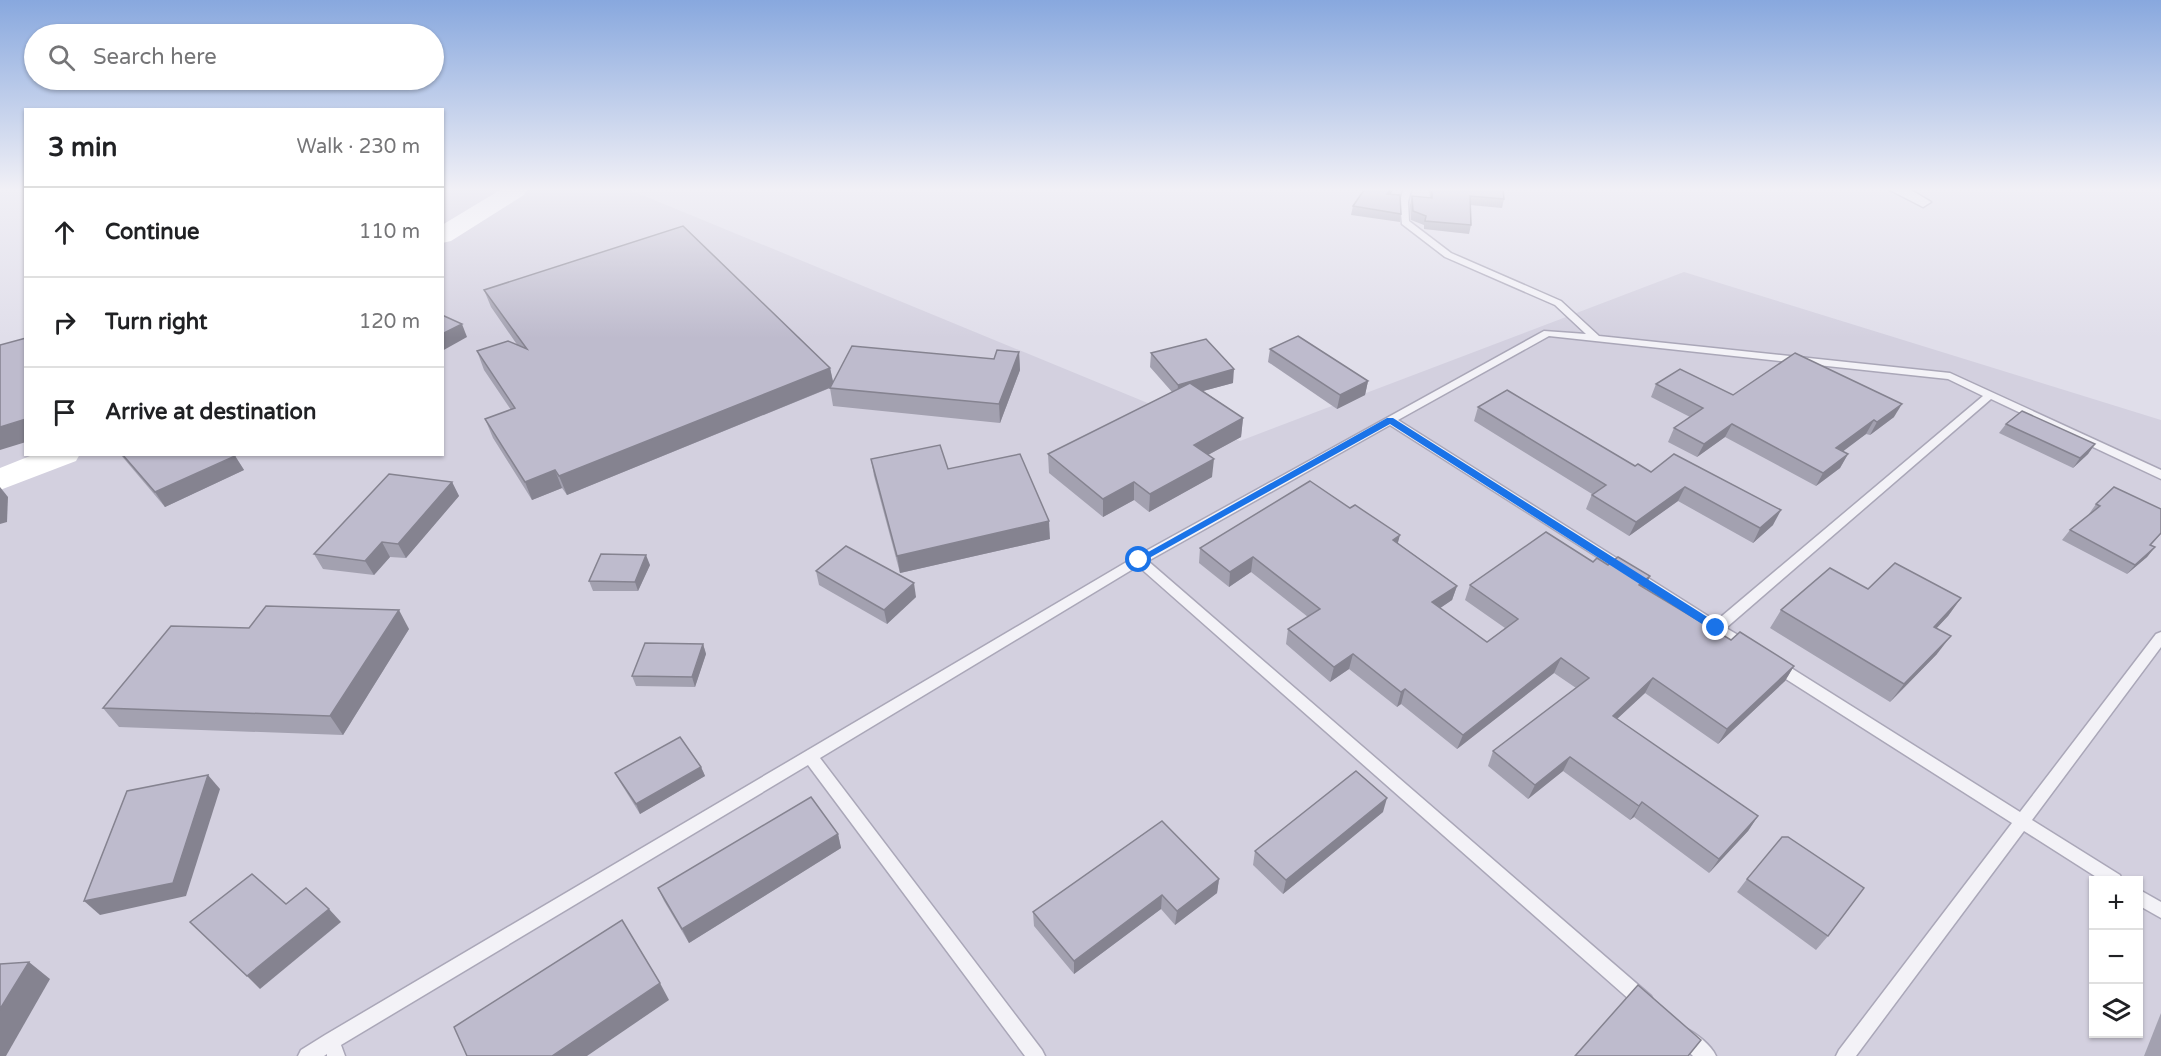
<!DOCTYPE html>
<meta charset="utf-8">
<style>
:root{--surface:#fff;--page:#f2f2f2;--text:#202124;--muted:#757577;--line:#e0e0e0}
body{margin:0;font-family:"Varela Round",sans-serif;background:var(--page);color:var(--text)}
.controls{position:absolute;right:18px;bottom:18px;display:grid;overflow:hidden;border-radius:0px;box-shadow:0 2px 4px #0004}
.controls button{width:54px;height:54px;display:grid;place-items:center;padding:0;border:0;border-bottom:2px solid var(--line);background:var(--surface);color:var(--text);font:30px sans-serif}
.stop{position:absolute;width:18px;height:18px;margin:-14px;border:4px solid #1a73e8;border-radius:50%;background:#fff}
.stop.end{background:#1a73e8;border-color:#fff;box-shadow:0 2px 6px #0008}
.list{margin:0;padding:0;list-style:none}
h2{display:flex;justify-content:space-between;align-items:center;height:78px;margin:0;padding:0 24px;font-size:26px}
h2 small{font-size:20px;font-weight:400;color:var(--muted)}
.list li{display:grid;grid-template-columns:39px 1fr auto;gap:18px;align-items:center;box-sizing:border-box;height:90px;padding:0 24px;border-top:2px solid var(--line)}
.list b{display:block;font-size:22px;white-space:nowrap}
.list em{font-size:20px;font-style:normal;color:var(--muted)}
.icon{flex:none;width:33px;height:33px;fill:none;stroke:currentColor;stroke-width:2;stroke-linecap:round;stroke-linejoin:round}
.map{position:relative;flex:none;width:2161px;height:1056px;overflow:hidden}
.search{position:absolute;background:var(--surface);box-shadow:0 2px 4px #0004;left:24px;top:24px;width:420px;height:66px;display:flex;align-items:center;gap:15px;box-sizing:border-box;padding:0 21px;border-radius:33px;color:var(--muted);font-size:22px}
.panel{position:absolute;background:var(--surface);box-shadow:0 2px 4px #0004;left:24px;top:108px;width:420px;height:348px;border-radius:0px}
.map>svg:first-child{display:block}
</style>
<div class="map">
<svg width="2161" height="1056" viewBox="0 0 2161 1056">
<rect width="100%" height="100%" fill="#e0deea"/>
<path fill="#d3d0df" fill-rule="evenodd" d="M443,190h187l610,251 444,-169 477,148v636h-2161v-678l25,-12 1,88h416zM2094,880h44v154h-44z"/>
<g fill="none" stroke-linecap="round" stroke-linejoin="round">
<defs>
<g id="lane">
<path d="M1403,190h8l-3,12 1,19 42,32 110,48 38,35 351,37 211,97v9l-170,-80 -265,229 24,14 2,4 -2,4 -5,1 -355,-226 -242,136 503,435 3,6 -3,6 -6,2 -6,-2 -501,-442 -318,192 222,292 3,6h-20l-217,-291 -467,280 4,11h-18v-2l-3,2h-26l3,-6 24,-15 810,-478 409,-226 42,3 -31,-29 -110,-48 -43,-33 -2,-22zM1549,336l399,43 35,17 -267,225 -318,-201z"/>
<path d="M2161,632v15l-129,173 88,55 2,5h-21l-77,-49 -168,225h-20l3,-6 173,-227 -242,-154 -2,-4 2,-4 5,-1 5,1 240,151 136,-178z"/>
<path d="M2138,889l23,13v16l-23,-13z"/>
<path d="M1685,1028c11,5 26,17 31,28h-23l-14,-13 -3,-6 3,-6z"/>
</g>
<path id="street" d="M1890,190h21l20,12 -8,5z"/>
</defs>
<use href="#lane" stroke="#aaa7b8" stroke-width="3"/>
<use href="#street" stroke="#aaa7b8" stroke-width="3"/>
<use href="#lane" fill="#f3f2f7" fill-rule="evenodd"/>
<use href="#street" fill="#f3f2f7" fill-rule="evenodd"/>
<g fill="#fff" fill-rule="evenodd">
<path d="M500,190h27l-3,5 -73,46 -9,2v-18z"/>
<path d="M35,454h45l-4,7 -76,29v-22z"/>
</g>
</g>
<g fill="#a3a1b0">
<path d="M1364,190h29l-3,4 11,20 -1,8 -49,-7 2,-9z"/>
<path d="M1429,190h74l1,9 -2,9 -32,-3 1,20 -2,9 -45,-5v-4l-13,-5 -1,-15 2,-9 18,2z"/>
<path d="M484,290l346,78 3,14 161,-23 25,-7 1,18 -20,53 -167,-17 -3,-18 -263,107 -5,-7 -30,12 -39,-62 -8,-19 26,-9 -27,-40 -7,-19 41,-5 -27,-39z"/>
<path d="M1270,349l98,32 -3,14 -28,14 -69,-47z"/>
<path d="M1151,353l82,30 -30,8 40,27 -2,19 -33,18 4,22 -63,35 -15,-12 -31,17 -54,-44 -1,-19 124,-62 -22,-25z"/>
<path d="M1656,384l77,11 161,22 -24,18 -4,-1 -24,17 6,3 -8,14 -24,18 -91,-49 -28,20 -29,-15 6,-14 16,-11 -39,-20z"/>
<path d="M1478,407l173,65 122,53 -20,18 -75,-42 -49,35 -43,-27 6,-15 -118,-73z"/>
<path d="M2006,424l89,20 -7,10 -15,14 -74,-35z"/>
<path d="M120,454h114l10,16 -79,37z"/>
<path d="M871,459l77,10 102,70 -150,34 -26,-97z"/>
<path d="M452,482l7,14 -53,62 -16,-1 -16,18 -51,-6 -9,-15z"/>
<path d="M2096,504l65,5v25l-10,11 4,2 -8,10 -20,17 -65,-34 8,-10 20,-16h-1z"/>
<path d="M1398,543l59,43 -5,14 -12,8 47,34 18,-14 -40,-28 5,-15 123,-23 57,14 -5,12 86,52 63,26 -9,15 -67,63 -73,-51 -28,26 141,97 -10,15 -39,42 -75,-56 -4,3 -67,-49 -35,28 -40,-33 5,-15 83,-63 -22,-15 -97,76 -56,-45 -4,3 -48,-38 -19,13 -44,-38 2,-15 20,-12 -57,-45 -22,15 -30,-24 1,-15z"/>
<path d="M650,565l-12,26h-45l-4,-10z"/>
<path d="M816,571l100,26 -29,27 -68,-39z"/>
<path d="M1868,589l93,9 -13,18 -12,12 1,26 -47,48 -120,-74 11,-18z"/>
<path d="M249,628l160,1 -66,106 -224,-8 -16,-19z"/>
<path d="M703,644l3,10 -11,33 -59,-1 -4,-10z"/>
<path d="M701,767l4,9 -65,38 -20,-32 -5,-9z"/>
<path d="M1383,812l-100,82 -30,-29 2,-14z"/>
<path d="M838,834l3,14 -152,95 -25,-42 -6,-13z"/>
<path d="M1219,879l-2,14 -42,32 -14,-16 -87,65 -40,-48 -1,-14z"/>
<path d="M1747,879l81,57 -12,14 -79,-58z"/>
<path d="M2161,1013v43h-17z"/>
</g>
<g fill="#858390">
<path d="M1389,190h4l-8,12 2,-8z"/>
<path d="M462,324l5,13 -25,14v-17z"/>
<path d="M1019,352l1,18 -20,53 -1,-19z"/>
<path d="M830,368l4,18 -267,109 -8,-19z"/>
<path d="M1234,369l-1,14 -56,15 1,-13z"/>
<path d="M1368,381l-3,14 -28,14 3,-14z"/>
<path d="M1902,404l-8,13 -24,18 7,-13z"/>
<path d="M1243,418l-2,19 -48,26 1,-18z"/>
<path d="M26,419v23l-26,8v-23z"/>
<path d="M1874,420l-8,14 -37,28 7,-14z"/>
<path d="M1732,424l-7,13 -28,20 7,-13z"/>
<path d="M2095,444l-7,10 -15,14 7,-10z"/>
<path d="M1848,454l-8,14 -24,18 7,-13z"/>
<path d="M235,456l9,14 -79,37 -10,-15z"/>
<path d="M1214,459l-2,18 -63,35 1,-18z"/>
<path d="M555,470l7,18 -30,12 -7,-18z"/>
<path d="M452,482l7,14 -53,62 -8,-14z"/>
<path d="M1134,482v18l-31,17v-18z"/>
<path d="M0,487l8,10 -1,25 -7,2z"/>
<path d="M1685,487l-7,14 -49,35 7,-14z"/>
<path d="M1781,510l-8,15 -20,18 7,-15z"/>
<path d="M1049,521l1,18 -150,34 -3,-17z"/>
<path d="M1400,535l-4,15 -3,-10z"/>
<path d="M382,542l8,15 -16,18 -9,-14z"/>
<path d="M2155,547l-8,10 -20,17 8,-9z"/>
<path d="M646,555l4,10 -12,26 -3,-9z"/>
<path d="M1253,557l-2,15 -22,15 1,-15z"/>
<path d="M1650,576l-7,15 -4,-6z"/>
<path d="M914,583l2,14 -29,27 -3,-14z"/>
<path d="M1457,586l-5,14 -25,17 5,-15z"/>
<path d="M1961,598l-13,18 -27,29 13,-18z"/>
<path d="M399,610l10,19 -66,106 -13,-19z"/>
<path d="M1951,636l-14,18 -47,48 14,-18z"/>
<path d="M703,644l3,10 -11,33 -3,-10z"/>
<path d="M1353,654l-4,15 -19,13 4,-15z"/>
<path d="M1561,658l-7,15 -97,76 6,-14z"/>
<path d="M1794,666l-9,15 -67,63 9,-15z"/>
<path d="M1653,678l-8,15 -40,37 8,-14z"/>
<path d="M1405,689l-4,15 -4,3 4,-15z"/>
<path d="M1570,757l-7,14 -35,28 7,-14z"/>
<path d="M701,767l4,9 -65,38 -4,-10z"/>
<path d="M208,775l12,14 -34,107 -86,19 -16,-14z"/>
<path d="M1387,798l-4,14 -100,82 3,-14z"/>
<path d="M1642,802l-8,15 -4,3 9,-14z"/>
<path d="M1758,816l-10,15 -39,42 10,-14z"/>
<path d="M838,834l3,14 -152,95 -7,-14z"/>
<path d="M1219,879l-2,14 -42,32 2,-14z"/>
<path d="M1162,895l-1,14 -87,65v-13z"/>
<path d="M329,909l12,13 -81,67 -13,-13z"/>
<path d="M29,962l21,17 -44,77h-6v-47z"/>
<path d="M660,983l9,17 -82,56h-35z"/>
</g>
<g fill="#bebbcd" stroke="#858390" stroke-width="1.5">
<path d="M1364,190h25l-2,4 13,1 1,19 -48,-8z"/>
<path d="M1432,190h71l1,9 -34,-3 1,29 -46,-4 1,-5 -13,-5 -1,-15 20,2z"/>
<path d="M683,226l147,142 -271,108 -4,-6 -30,12 -40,-63 30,-11 -38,-57 31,-10 19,8 -43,-59z"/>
<path d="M442,315l20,9 -20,10z"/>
<path d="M1298,336l70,45 -28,14 -70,-46z"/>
<path d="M26,338v81l-26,8v-82z"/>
<path d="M1206,339l28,30 -56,16 -27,-32z"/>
<path d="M852,346l142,13 3,-9 22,2 -20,52 -169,-16z"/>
<path d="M1795,353l107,51 -25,18 -3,-2 -38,28 12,6 -25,19 -91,-49 -28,20 -30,-16 29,-20 -47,-24 24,-15 53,26z"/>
<path d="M1190,383l53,35 -49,27 20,14 -64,35 -16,-12 -31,17 -55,-45z"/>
<path d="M1507,390l128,76 3,-2 13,8 23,-18 107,56 -21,18 -75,-41 -49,35 -44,-27 14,-10 -128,-78z"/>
<path d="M2022,411l73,33 -15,14 -74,-34z"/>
<path d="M940,445l8,24 72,-15 29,67 -152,35 -26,-97z"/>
<path d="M122,454h112l1,2 -80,36z"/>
<path d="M389,474l63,8 -54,62 -16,-2 -17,19 -51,-7z"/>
<path d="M1310,481l40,27 5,-3 45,30 -7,5 64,46 -25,16 55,40 31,-23 -48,-34 76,-53 47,30 4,-4 11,7 10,-8 32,19 -11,9 92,55 9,-8 54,34 -67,63 -74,-51 -40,38 145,100 -39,43 -77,-57 -3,4 -69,-49 -35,28 -42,-34 96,-73 -28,-20 -98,77 -58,-46 -4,3 -48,-38 -19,13 -46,-38 32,-20 -67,-52 -23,15 -30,-24z"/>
<path d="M2114,487l47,22v24l-11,12 5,2 -20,18 -65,-35 30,-24 -4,-2z"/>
<path d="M846,546l68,37 -30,27 -68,-39z"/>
<path d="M601,554l45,1 -11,27 -46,-1z"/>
<path d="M1895,563l66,35 -27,29 17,9 -47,48 -123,-74 49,-42 38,21z"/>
<path d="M266,606l133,4 -69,106 -227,-8 68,-82 78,2z"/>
<path d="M645,643l58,1 -11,33 -60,-1z"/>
<path d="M680,737l21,30 -65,37 -21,-31z"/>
<path d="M1356,771l31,27 -101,82 -31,-29z"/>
<path d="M208,775l-35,108 -89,18 43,-110z"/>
<path d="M811,797l27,37 -156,95 -24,-41z"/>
<path d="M1162,821l57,58 -42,32 -15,-16 -88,66 -41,-49z"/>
<path d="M1782,837h6l76,51 -36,48 -81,-57z"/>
<path d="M252,874l34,30 20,-16 23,21 -82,67 -57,-54z"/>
<path d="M622,920l38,63 -108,73h-85l-13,-29z"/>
<path d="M29,962l-29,47v-45z"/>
<path d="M1638,985l63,55 -13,16h-113z"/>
</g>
<linearGradient id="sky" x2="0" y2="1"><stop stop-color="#88a8de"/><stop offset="0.56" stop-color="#f1f0f6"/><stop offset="1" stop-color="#f1f0f6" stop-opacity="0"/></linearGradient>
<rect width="2161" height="338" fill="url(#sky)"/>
<path fill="#1a73e8" d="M1387,418h6l327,207v6h-7l-323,-207 -248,138 -8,-2z"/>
</svg>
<div class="controls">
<button>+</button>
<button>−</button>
<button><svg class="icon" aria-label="layers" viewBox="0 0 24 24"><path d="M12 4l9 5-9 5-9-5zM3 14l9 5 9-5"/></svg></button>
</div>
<div class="stop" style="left:1139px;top:560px"></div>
<div class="stop end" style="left:1716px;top:628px"></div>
<div class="search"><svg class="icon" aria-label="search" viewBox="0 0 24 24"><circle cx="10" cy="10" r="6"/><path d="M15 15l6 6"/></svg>Search here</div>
<section class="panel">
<h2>3 min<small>Walk · 230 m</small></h2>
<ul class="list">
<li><svg class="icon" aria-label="ahead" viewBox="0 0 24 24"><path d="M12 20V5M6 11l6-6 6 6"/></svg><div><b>Continue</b></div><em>110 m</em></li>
<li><svg class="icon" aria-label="right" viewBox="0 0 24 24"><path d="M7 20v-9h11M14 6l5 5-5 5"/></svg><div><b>Turn right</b></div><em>120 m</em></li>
<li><svg class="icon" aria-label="arrive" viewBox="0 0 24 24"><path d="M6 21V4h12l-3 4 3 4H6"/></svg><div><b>Arrive at destination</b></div></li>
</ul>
</section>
</div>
